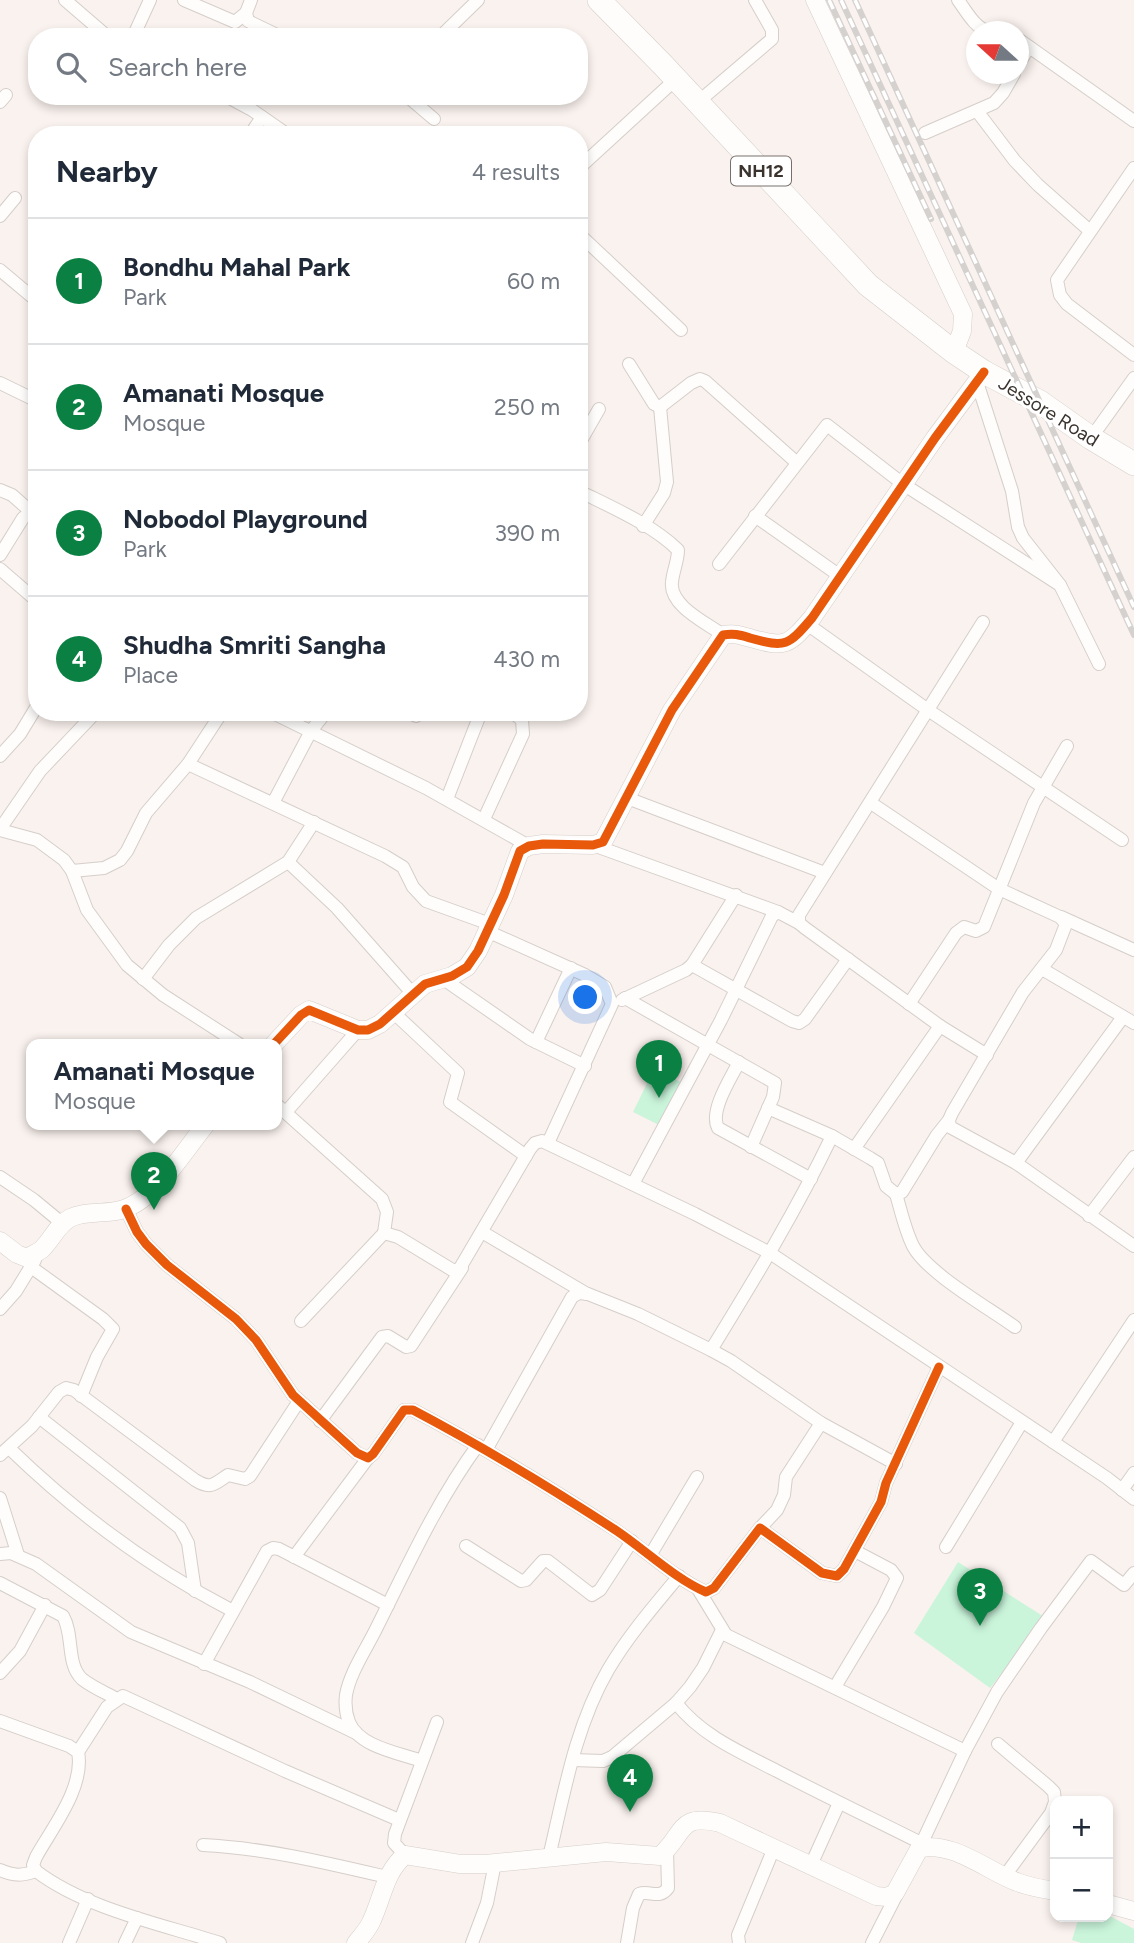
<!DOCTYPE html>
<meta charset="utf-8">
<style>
:root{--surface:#fff;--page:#f2f2f3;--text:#1f2937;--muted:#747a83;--line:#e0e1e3;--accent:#0b8043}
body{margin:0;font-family:Figtree,sans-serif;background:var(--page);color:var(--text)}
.controls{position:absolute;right:21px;bottom:21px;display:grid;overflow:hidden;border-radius:14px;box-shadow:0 4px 10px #0003}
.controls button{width:63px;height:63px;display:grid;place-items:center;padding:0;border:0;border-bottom:2px solid var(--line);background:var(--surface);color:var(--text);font:35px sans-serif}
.compass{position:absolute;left:966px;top:21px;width:63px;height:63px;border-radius:50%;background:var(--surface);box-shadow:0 4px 10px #0003;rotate:291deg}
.you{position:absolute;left:586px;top:998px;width:24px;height:24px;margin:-18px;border:5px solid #fff;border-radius:50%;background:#1a73e8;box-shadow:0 0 0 10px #1a73e833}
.badge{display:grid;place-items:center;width:46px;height:46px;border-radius:50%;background:var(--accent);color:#fff;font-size:23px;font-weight:700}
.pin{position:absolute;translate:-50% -58px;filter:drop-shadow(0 2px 4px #0008)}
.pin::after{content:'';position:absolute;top:37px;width:24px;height:21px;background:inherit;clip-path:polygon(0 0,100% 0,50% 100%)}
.popup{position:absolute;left:26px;top:1039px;width:256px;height:91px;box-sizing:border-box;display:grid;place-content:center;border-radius:14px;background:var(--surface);filter:drop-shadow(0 2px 5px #0005);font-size:23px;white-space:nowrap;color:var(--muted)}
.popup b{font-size:26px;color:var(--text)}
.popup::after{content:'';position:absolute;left:50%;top:100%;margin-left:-14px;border:14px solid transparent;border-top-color:var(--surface)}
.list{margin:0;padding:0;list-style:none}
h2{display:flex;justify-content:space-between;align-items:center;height:91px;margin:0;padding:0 28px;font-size:30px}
h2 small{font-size:23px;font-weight:400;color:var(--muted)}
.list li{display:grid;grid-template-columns:46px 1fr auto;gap:21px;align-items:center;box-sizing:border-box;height:126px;padding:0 28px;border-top:2px solid var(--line)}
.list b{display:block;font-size:26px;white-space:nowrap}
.list p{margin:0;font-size:23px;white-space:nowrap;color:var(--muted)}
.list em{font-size:23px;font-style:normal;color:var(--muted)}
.icon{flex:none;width:38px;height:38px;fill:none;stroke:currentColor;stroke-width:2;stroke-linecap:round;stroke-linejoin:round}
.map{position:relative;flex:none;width:1134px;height:1943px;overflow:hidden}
.search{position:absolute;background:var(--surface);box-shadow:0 4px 10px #0003;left:28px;top:28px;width:560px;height:77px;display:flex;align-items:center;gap:18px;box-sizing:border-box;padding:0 24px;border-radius:28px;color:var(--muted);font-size:26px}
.panel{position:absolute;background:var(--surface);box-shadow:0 4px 10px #0003;left:28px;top:126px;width:560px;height:595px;border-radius:28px}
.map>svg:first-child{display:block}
</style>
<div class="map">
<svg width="1134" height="1943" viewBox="0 0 1134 1943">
<rect width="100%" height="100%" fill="#faf2ee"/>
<g fill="#caf5db">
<path d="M654,1069l31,15 -22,43 -30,-15z"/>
<path d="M958,1562l88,56 -56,70 -76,-55z"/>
<path d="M1108,1915l26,14v14h-53l-9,-3 7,-23h29z"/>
</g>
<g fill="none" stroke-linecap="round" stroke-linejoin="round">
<defs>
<g id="street">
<path d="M65,0l43,37"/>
<path d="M184,0l51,22 11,-9"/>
<path d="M251,0l-5,13 2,8 33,16"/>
<path d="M958,0c9,12 16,27 31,32"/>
<path d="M441,36l37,-36"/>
<path d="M133,37l17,-37"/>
<path d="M1018,39l116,82"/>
<path d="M1018,65l11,-18"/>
<path d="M226,96l26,14 36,25"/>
<path d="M407,96l27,23"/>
<path d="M0,102l6,-7"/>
<path d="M698,102l74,-63v-9l-17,-30"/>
<path d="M977,111l38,50 23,24 52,46"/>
<path d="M925,133l69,-30 9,-10 11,-19"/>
<path d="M250,135l12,-18"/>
<path d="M579,168l97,-89"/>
<path d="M1134,168l-77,112 3,15 7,9 67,51"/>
<path d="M0,216l15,-18"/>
<path d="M579,234l102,96"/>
<path d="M0,270l37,31"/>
<path d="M629,364l25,40 6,3 31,-24 9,-4 5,2 91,81"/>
<path d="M977,382l35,109 6,36 5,11 37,47 39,79"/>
<path d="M0,383l37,18"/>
<path d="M1091,438l43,-60"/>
<path d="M579,444l20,-35"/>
<path d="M0,490l12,5 25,22"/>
<path d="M579,491c32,16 74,34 99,59 0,11 -5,21 -6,32 -3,24 35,41 51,53"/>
<path d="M755,516l85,60"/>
<path d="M643,526l21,-33 3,-11 -7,-75"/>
<path d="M0,555l23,-37 14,-12"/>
<path d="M719,564l108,-139 76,59 157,101"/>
<path d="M0,569l37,32"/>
<path d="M983,622l-184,293v8l6,5 135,98 47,29"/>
<path d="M807,624l121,86 194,130"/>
<path d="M271,712l155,76 103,58"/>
<path d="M408,712l8,4"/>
<path d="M0,756l20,-22 17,-28"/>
<path d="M188,764l197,92 18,11 10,20 13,14 64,23"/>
<path d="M627,798l198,75"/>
<path d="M447,799l34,-87"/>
<path d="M273,803l38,-72 15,-19"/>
<path d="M871,803l128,86 61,28 6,7 -10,26 -33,42 -71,121 -3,7 1,7 66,36 118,83"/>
<path d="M484,819l39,-85 -1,-14 -10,-8"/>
<path d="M0,829l40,-58 56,-59"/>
<path d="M0,830l37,10 27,20 8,11 15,39 40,55 36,30 76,49"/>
<path d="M593,845l185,67"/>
<path d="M288,862l49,46 76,86"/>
<path d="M72,871l32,-3 16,-8 7,-9 19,-38 42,-49 34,-52"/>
<path d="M1061,917l73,33"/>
<path d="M487,931l98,44 20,12 7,17 -64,139"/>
<path d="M692,965l100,56 7,2 6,-4 43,-60"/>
<path d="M1042,969l92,54"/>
<path d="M442,978l88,61 55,27"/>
<path d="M143,979l26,-34 27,-27 92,-56 26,-40"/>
<path d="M625,998l150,85 -2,14 -22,50"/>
<path d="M622,1000l64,-30 6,-5 44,-70"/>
<path d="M909,1004l47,-71 8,-6 12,4 8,-4 50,-124 33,-57"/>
<path d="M393,1012l65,61 -8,29 76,54"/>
<path d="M536,1042l35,-74"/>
<path d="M739,1062c-8,16 -30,49 -21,66l93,51"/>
<path d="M276,1104l106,95 5,13 -3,21"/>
<path d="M768,1108l64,28 38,22 8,5 8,23 10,8 6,-2 35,-57 12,-15"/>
<path d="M286,1112l72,-82"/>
<path d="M854,1149l86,-123"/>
<path d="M1016,1163l107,-146"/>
<path d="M0,1177l34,23 29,24"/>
<path d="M633,1184l88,-164 51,-104 6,-4 21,11"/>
<path d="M896,1194c5,17 9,36 17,52 14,27 76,62 102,81"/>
<path d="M126,1209l11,23 9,12 21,21 69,54 20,21 37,55 64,58 11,5 5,-4 31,-44h9c70,37 138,78 204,121 28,19 60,49 89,61l8,-4 46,-60 62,45 15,3 7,-7 37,-67 5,-19 53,-116"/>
<path d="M1089,1216l45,-59"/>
<path d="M482,1232l105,62"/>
<path d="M31,1267l72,52 10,10 -16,28 -16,39"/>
<path d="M0,1309l16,-18 19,-31"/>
<path d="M301,1321l83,-88 14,4 56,34 6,-3 70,-119 5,-6 7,-2 153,73 75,39 337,225 27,21"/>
<path d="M711,1350c43,-70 85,-139 121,-214"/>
<path d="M39,1417l141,111 8,15 7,48"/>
<path d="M320,1421l62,-84 6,-1 18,11 5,-1 51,-78"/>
<path d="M1053,1442l81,-122"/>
<path d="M9,1448c66,64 143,121 224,163"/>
<path d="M486,1450l86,-153 7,-4 9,1 50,20 73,36 20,11 90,62 75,41"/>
<path d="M0,1455l32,-29 27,-34 7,-4 8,2 121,90c16,10 19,4 33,-5l17,4 5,-3 49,-75"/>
<path d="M1122,1490l12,-17"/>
<path d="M0,1498l18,57"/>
<path d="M760,1528l17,-18 7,-15 2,-18 35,-54"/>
<path d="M466,1546l55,35 5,-1 17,-19h5l44,34 8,-5 32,-49"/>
<path d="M946,1547l76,-125"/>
<path d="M0,1554l11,-1 25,11 95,68 119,50 106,51"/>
<path d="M651,1554l46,-77"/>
<path d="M294,1557l74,-99"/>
<path d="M0,1583l63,33c11,19 3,48 19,63 10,8 24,14 35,20"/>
<path d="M698,1589l28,46 239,116 -46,98"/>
<path d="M204,1664l63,-113 6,-3 6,1 109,56"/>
<path d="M0,1673l20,-22 25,-46"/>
<path d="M835,1687l48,-80 14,-29 -6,-8 -36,-19"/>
<path d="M676,1703c26,33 64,49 101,68 48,25 96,48 144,72"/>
<path d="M0,1721l69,25 9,6c7,35 -26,76 -42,105l-3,8 3,6c50,38 125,53 184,72"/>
<path d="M998,1744l50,42 6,6 1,9"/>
<path d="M965,1751l32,-59 44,-64 50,-67 33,24 10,-12"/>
<path d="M78,1752l29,-45 16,-11 162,75 114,49"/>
<path d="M573,1760l30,1 9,-4 64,-54 14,-16 13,-19 19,-38"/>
<path d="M422,1761c-23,-8 -63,-14 -73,-39 -3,-8 -4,-19 -3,-27 4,-23 21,-47 31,-68 31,-62 60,-126 101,-182"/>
<path d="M203,1845c62,3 124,18 184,32"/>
<path d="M405,1855l-11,-12 1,-9 42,-112"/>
<path d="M549,1857c15,-63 26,-130 59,-187 20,-34 46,-64 71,-94"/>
<path d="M811,1865l28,-62"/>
<path d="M0,1870c14,6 22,6 36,1"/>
<path d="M1004,1877l47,-64 4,-11"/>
<path d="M69,1943l19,-44"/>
<path d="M125,1943l12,-25"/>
<path d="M472,1943l15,-40 8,-40"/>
<path d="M627,1943l6,-35 6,-14c11,-4 20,6 29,-6l-1,-38"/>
<path d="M739,1943l-1,-8 36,-87"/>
<path d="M872,1943l27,-53"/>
</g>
<g id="secondary">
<path d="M815,0l148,314 -1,17 -8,21"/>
<path d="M274,1044l27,-29 8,-5 49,20h10l12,-6 45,-40 27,-8 15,-9 11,-16 26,-56 16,-44 9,-5 14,-2 50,1 10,-3 69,-132 51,-75c11,-2 17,0 27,3 36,10 38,8 62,-20l123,-180 49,-66"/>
<path d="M0,1241l17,13 10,4c4,-3 10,-5 14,-8 11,-10 16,-25 29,-32 17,-8 37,-3 54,-9 32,-11 61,-59 82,-85"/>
<path d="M1108,1904l26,7"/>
<path d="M356,1943c6,-7 13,-15 16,-23 11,-24 13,-48 33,-65l55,9h25l121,-12 54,4c26,-23 17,-43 60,-33l156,73 11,1 8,-4 24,-44c31,-10 70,23 98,33 13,5 25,7 38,9"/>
</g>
<path id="highway" d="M599,0l64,65 205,220 86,67 30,20 56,30 51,36 43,26"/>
</defs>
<use href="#street" stroke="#d5cec9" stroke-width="14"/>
<use href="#secondary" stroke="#d5cec9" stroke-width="19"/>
<use href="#highway" stroke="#d5cec9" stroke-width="24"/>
<use href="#street" stroke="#fefdfc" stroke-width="12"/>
<use href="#secondary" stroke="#fefdfc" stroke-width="18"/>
<use href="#highway" stroke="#fefdfc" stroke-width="23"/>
<defs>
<g id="rail">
<path d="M829,0l102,219"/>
<path d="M841,0l293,635"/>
<path d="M855,0l279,607"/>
</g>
</defs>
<use href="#rail" stroke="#d4d1cf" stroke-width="6"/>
<use href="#rail" stroke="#fff" stroke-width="3.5" stroke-dasharray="10" stroke-linecap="butt"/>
<defs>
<g id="cycleway">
<path d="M274,1044l27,-29 8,-5 49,20h10l12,-6 45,-40 27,-8 15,-9 11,-16 26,-56 16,-44 9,-5 14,-2 50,1 10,-3 69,-132 51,-75c11,-2 17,0 27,3 36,10 38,8 62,-20l123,-180 49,-66"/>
<path d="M126,1209l11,23 9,12 21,21 69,54 20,21 37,55 64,58 11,5 5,-4 31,-44h9c70,37 138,78 204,121 28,19 60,49 89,61l8,-4 46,-60 62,45 15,3 7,-7 37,-67 5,-19 53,-116"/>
</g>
</defs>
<use href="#cycleway" stroke="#fff" stroke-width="13"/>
<use href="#cycleway" stroke="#e8590c" stroke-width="9"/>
</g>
<g text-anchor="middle" stroke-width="6" stroke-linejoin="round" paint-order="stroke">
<rect fill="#fff" stroke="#76706d" stroke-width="2" x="731" y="156.5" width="60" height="29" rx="5"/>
<g font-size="18" font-weight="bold" fill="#3b332e">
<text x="761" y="177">NH12</text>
</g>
<g font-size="19" fill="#3b332e" stroke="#fff">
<text transform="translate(1049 411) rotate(32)" y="7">Jessore Road</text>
</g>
</g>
</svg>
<div class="controls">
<button>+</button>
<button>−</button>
</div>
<svg class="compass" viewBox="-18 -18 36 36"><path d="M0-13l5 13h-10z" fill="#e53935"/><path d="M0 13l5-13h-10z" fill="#747a83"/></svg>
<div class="you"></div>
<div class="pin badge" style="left:659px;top:1098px">1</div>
<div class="pin badge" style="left:154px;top:1210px">2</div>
<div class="popup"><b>Amanati Mosque</b>Mosque</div>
<div class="pin badge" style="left:980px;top:1626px">3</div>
<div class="pin badge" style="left:630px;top:1812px">4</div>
<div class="search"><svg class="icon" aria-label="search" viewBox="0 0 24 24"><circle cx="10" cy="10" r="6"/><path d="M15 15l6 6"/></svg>Search here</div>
<section class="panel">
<h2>Nearby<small>4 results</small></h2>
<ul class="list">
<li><span class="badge">1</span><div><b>Bondhu Mahal Park</b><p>Park</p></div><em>60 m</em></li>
<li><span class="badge">2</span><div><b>Amanati Mosque</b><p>Mosque</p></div><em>250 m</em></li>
<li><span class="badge">3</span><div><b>Nobodol Playground</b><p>Park</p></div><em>390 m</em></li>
<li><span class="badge">4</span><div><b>Shudha Smriti Sangha</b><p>Place</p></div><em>430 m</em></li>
</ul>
</section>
</div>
